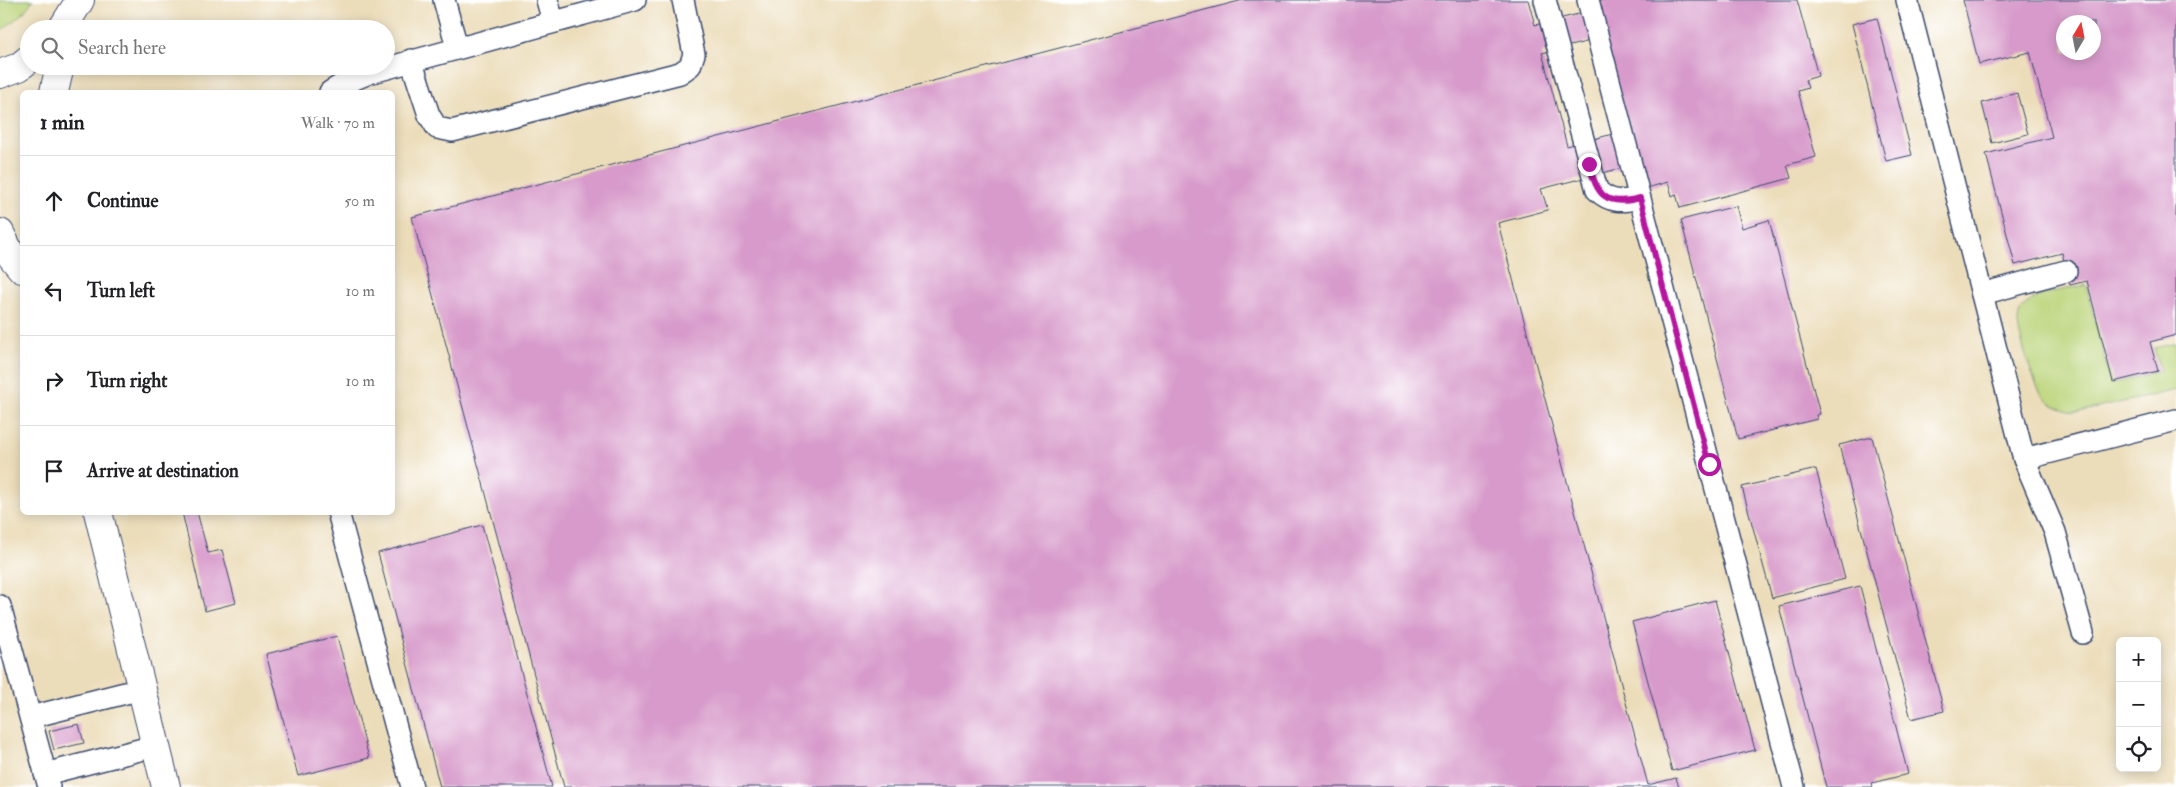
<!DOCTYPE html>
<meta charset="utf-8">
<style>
:root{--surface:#fff;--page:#f2f2f2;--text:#202124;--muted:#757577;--line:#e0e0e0}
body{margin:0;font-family:"IM FELL Double Pica",serif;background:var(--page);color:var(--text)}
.controls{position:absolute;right:15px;bottom:15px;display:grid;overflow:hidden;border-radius:8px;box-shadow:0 2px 12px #0003}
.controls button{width:45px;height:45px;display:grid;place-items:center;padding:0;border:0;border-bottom:1px solid var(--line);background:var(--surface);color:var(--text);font:25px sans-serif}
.compass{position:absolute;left:2056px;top:15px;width:45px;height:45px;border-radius:50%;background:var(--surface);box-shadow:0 2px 12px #0003;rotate:10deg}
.stop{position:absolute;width:15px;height:15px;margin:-11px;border:4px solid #b5179e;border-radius:50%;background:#fff}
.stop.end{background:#b5179e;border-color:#fff;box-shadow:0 1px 5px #0008}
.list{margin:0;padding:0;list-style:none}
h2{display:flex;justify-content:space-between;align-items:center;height:65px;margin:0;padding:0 20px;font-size:21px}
h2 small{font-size:16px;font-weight:400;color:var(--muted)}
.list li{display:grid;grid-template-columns:32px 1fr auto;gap:15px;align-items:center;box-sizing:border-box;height:90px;padding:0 20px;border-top:1px solid var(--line)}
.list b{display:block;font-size:19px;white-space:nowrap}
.list em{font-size:16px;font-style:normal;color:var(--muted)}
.icon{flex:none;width:28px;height:28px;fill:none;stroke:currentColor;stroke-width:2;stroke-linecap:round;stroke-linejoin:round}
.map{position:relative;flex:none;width:2176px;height:787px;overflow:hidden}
.search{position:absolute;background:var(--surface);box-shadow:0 2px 12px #0003;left:20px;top:20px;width:375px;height:55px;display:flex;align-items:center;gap:12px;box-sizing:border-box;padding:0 18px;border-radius:28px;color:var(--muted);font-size:19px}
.panel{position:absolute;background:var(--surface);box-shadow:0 2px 12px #0003;left:20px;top:90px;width:375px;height:425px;border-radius:8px}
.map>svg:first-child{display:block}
</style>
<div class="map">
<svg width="2176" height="787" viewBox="0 0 2176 787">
<rect width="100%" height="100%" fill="#fff"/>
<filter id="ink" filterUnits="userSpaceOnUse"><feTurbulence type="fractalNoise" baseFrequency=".02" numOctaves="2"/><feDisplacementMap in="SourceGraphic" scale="10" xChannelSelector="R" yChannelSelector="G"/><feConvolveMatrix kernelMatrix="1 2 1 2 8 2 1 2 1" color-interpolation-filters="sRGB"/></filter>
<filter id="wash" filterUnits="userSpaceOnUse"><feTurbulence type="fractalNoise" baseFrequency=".0096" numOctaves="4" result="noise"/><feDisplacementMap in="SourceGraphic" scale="20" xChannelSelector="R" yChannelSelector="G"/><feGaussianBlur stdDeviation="1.12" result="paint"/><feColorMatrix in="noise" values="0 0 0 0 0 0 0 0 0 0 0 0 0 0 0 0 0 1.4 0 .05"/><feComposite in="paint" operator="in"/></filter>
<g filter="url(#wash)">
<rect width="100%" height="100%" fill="#ecddba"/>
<g fill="#bbd479" stroke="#6b826c">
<path d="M0,0h33l-10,13 -23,19z"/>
<path d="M2086,285l25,99 49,-13 -6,-23 22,-5v47l-97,22c-15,0 -27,-6 -37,-17 -7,-8 -24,-60 -24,-72 0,-5 1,-10 4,-14 13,-17 44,-19 64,-24z"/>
</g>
<g id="blocks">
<g fill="#d79aca" fill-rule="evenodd">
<path d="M1243,0h285l7,25 59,-15 -2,-10h205l21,76 -13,4 3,8 -10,3 18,66 -29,8 4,13 -111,30 -4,-14 -4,2 -4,-14 -25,7 -6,-25 -96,25 7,21 -50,13 150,562 28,-7 3,9h-1115l-152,-570zM1602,38l26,92 -61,16 -25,-93z"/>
<path d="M1963,0h213v335l-26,7 8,29 -45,11 -26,-101 -17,4 -8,-32 -47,12 -29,-111 66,-17 -22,-85 -51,12zM2064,22h30v30h-30z"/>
<path d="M1877,18l35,137 -26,6 -34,-137z"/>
<path d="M2017,93l11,41 -36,9 -10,-40z"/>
<path d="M1736,206l6,22 27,-8 51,194 -4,1 1,4 -79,20 -57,-219z"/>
<path d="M1872,437l72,274 -33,8 -72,-274z"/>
<path d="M1816,469l29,110 -73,19 -30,-111z"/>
<path d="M182,512h15l11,41 14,-3 14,53 -31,8z"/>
<path d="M482,525l70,262h-112l-62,-234z"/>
<path d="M1860,586l48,188 -36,9 1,4h-47l-47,-181z"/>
<path d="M1715,600l40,150 -83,21 -40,-149z"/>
<path d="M337,636l32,122 -71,18 -32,-122z"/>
<path d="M79,724l5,19 -30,7 -5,-19z"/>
</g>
</g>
</g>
<g filter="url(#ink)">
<use href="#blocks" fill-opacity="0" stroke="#3a496c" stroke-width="1"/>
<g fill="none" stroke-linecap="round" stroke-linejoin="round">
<defs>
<g id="lane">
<path d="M444,0l13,47"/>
<path d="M547,0l6,21"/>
<path d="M1545,0l52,190c13,13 26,12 42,8"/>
<path d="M1588,0l206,787"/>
<path d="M1907,0l117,459 31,73 28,101"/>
<path d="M411,60l18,55 8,13 15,3 228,-58 10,-7 4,-12 -11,-54"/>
<path d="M330,92l13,-8 26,-11 266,-73"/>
<path d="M1982,294l84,-23"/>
<path d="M2024,459l152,-39"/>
<path d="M338,512l74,275"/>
<path d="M0,606l49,181"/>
<path d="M31,717l110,-28"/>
<path d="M45,774l110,-28"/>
</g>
<g id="street">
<path d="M62,29l18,-29"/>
<path d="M0,74l19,-7 10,-8"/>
<path d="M54,92l6,-26"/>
<path d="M0,233l12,24 10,12"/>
<path d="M98,512l68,275"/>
</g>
</defs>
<use href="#lane" stroke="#3a496c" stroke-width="24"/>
<use href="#street" stroke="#3a496c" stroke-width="30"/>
<use href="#lane" stroke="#fff" stroke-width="21"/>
<use href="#street" stroke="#fff" stroke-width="28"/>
</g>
</g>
<g fill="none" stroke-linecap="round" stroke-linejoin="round" filter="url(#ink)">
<path stroke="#b5179e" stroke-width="6" d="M1589,164c8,31 16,43 51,34l69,266"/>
</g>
</svg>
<div class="controls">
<button>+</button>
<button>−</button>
<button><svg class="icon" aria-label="locate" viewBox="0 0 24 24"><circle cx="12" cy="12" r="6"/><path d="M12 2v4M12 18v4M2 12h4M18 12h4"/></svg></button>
</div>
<svg class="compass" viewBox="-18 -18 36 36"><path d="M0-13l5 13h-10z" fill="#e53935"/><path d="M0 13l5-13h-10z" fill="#757577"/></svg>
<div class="stop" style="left:1709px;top:464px"></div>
<div class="stop end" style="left:1589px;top:164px"></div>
<div class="search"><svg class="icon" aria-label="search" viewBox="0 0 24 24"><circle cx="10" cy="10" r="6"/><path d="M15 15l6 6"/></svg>Search here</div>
<section class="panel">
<h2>1 min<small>Walk · 70 m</small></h2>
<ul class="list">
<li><svg class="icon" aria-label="ahead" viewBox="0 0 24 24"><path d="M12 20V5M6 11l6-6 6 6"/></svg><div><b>Continue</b></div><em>50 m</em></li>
<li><svg class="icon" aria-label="left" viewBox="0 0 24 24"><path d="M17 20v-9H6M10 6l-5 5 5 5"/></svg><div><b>Turn left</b></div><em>10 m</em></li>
<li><svg class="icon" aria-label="right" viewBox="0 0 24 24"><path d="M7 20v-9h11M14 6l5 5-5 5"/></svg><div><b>Turn right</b></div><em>10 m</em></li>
<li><svg class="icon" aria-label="arrive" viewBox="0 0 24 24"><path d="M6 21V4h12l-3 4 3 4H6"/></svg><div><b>Arrive at destination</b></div></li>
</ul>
</section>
</div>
